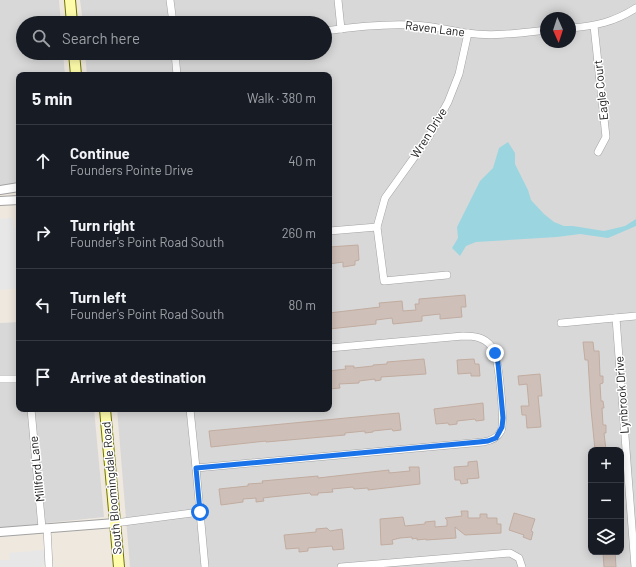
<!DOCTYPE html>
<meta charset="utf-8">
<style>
:root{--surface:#171b24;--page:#242831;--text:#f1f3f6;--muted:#9ea1a6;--line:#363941}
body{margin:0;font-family:Barlow,sans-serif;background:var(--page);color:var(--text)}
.controls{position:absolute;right:12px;bottom:12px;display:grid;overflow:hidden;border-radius:8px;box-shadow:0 2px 10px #0003}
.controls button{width:36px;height:36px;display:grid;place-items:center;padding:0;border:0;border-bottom:1px solid var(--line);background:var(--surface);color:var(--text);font:20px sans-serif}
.compass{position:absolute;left:540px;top:12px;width:36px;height:36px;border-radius:50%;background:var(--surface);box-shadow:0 2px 10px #0003;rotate:177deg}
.stop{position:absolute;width:12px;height:12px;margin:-9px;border:3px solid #1a73e8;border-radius:50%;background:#fff}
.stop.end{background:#1a73e8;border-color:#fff;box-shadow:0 1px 4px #0008}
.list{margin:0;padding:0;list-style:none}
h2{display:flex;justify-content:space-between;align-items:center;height:52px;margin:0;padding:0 16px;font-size:17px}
h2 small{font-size:13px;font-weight:400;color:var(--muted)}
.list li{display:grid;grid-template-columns:26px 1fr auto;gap:12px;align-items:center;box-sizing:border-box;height:72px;padding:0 16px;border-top:1px solid var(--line)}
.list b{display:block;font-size:15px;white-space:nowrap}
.list p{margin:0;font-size:13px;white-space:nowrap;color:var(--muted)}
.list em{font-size:13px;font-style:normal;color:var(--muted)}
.icon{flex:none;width:22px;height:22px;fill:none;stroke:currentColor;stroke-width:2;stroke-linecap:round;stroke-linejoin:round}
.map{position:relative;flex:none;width:636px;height:567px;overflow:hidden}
.search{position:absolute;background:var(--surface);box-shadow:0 2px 10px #0003;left:16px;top:16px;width:316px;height:44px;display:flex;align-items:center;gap:10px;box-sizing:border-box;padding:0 14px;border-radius:22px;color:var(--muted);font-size:15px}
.panel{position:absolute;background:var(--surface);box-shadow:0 2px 10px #0003;left:16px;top:72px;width:316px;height:340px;border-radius:8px}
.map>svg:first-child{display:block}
</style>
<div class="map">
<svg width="636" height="567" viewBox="0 0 636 567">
<rect width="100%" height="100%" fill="#eee8df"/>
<g fill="#d9d8d8" fill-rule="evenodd">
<path d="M0,0h59l2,23h-38v30h40l2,22h-46v113l-19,2z"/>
<path d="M80,0h556v567h-506l-13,-158h212v-334h-242l-2,-22h240v-30h-242zM546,18h24v24h-24zM591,450h30v102h-30z"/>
<path d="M19,322v87h75l10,108 -104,11v-205z"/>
</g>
<g fill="#e7e7e7">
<path d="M13,218l1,10 5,-1v61l-19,2v-71z"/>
<path d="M44,550l1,15h-3v2h-42v-7h10l-1,-7z"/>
</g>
<path fill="#9bd6e0" d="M508,142l7,11v11l13,26 3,10 13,14 10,8 10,4h9l31,5 21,-5 11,-7v7l-28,12 -28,-4 -23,3 -81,5 -10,4 -6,10 -8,-8 6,-10 -1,-11 23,-46 13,-13 6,-20z"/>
<g fill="#cec0b8" stroke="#c1aca0">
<path d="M358,245l1,15 -4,1v4l-12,2v-5l-14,2v-17z"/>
<path d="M465,295l1,12h-5l1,10 -22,2v-5l-18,2v5l-29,3 -1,-6 -16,2v4l-47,5v-16l51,-6 -1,-4 23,-2 1,10 13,-1 -1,-6h4v-5z"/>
<path d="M583,342h10l1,9h5l1,25h3v7l-3,1 1,17h2l1,7h-2l1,17h3v8h-2l2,17h-11l-4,-41 -3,-49h-3z"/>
<path d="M424,359l2,15 -45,3v3l-6,1v-2l-16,2v2l-20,1 1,4 -11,1v-18l17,-2 -1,-3h9v2l19,-2v-1l14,-1v-2z"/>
<path d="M474,359l1,5h4l1,12h-9v-3l-13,1 -1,-14z"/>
<path d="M540,374l2,22h-4l3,31 -14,1 -1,-13h-4l-1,-9h8l-2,-22 -8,1 -1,-9z"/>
<path d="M483,403l1,17 -8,1 -1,-2 -18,2v3l-8,1 -1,-2 -12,1 -2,-15z"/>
<path d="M399,413l2,17 -8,1 -1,-2 -19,2v1l-8,1v-2l-20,2v2l-79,7v-1l-55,6 -2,-16z"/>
<path d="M477,461l2,17 -12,1 1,4 -7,1 -1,-4h-5l-1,-13 14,-1v-4z"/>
<path d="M409,467h10l1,17 -52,6v-2l-14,1 -1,-2 -21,2 1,3 -15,1v2h-7l-1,-2 -39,4 -8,1 1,3 -8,1v-4l-13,1v3l-22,3 -2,-16 29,-3v-2l15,-1 -1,-2 56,-5v2l71,-8v3l21,-2z"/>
<path d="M461,511h7v7h12v-4h7v4h10v6h4v9l-36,2 -10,-8 1,11 -30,2v-1l-9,1v-2l-5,1v-2l-12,1 -8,2 1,4 -12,1 -1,-26 23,-2 2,9 20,-2v-2l10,-1v6l12,-1v-6l-2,-2 17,-2z"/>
<path d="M514,513l21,6 -4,12 2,1 -2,8 -8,-3 1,-2 -15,-5z"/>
<path d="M327,528l3,3 12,-2 2,20 -11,1 -1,-4 -24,2v3l-9,1v-4l-13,1 -2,-14 32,-3v-3z"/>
<path d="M603,552h12l1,15h-12z"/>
</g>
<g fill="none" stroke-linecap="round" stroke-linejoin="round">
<defs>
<g id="minor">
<path d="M170,0l3,23"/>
<path d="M338,0l3,29"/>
<path d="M594,26l12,111 -8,15"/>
<path d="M570,28c26,-2 44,-6 66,-20"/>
<path d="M325,31c28,-4 57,-7 85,-6 19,0 38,5 57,8 26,4 53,0 79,-3"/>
<path d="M175,53l2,22"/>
<path d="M75,56l33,-3"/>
<path d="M377,227l7,54 63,-6"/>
<path d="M329,231l48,-4 8,-29 43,-60 20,-36 11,-28 9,-41"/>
<path d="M616,318l19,249"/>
<path d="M561,323l75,-7"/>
<path d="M0,379h19"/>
<path d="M31,409l11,119"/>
<path d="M190,409l6,59 287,-26c7,-1 14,-3 18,-11 4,-9 -2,-62 -5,-73 -1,-4 -3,-8 -5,-12 -7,-9 -17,-10 -28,-10l-134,12"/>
<path d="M196,468l9,99"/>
<path d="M115,523l85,-11"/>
<path d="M47,528l2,39"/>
<path d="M341,567l169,-14 9,5 3,9"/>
</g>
<g id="tertiary">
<path d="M0,190l19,-3"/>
<path d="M0,201l19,-1"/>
<path d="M0,532l115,-9"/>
</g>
<g id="secondary">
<path d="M70,0l2,23"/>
<path d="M74,53l2,22"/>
<path d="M105,409l14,158"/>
</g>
</defs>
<use href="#minor" stroke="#a2a2a2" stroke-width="8"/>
<use href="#tertiary" stroke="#a2a2a2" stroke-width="10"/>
<use href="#secondary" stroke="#717400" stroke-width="12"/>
<use href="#minor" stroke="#fff" stroke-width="7"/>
<use href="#tertiary" stroke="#fff" stroke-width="8"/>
<use href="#secondary" stroke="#fffdac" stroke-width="10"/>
</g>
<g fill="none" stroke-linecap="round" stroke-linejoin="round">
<path stroke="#1a73e8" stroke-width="5" d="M200,512l-4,-44 283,-26 9,-1 8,-3 6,-11 1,-9 -5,-55 -3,-10"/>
</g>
<g text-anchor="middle" stroke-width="3" stroke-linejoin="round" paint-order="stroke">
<g font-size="12" fill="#1b1b1b" stroke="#fff">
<text transform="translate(435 29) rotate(7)" y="4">Raven Lane</text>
<text transform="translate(601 90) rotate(-96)" y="4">Eagle Court</text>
<text transform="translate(429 133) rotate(-58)" y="4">Wren Drive</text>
<text transform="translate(622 395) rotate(-94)" y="4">Lynbrook Drive</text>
<text transform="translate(37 469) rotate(-96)" y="4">Millford Lane</text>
<text transform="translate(112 488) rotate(-95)" y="4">South Bloomingdale Road</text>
</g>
</g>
</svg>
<div class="controls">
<button>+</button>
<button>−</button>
<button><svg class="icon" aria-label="layers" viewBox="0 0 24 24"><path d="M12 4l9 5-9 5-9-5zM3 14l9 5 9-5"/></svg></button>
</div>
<svg class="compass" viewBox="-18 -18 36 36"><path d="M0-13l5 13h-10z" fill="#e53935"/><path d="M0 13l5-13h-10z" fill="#9ea1a6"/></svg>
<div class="stop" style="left:200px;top:512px"></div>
<div class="stop end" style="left:495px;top:353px"></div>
<div class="search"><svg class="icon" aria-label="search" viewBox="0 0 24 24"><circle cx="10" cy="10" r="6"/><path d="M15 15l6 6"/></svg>Search here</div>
<section class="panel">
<h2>5 min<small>Walk · 380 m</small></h2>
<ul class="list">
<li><svg class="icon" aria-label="ahead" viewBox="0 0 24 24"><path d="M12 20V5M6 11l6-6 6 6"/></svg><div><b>Continue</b><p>Founders Pointe Drive</p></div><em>40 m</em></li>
<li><svg class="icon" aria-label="right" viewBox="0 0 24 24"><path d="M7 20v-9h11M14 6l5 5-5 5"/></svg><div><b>Turn right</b><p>Founder's Point Road South</p></div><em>260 m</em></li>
<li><svg class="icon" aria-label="left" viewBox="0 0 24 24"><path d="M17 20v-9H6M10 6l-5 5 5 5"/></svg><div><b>Turn left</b><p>Founder's Point Road South</p></div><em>80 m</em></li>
<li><svg class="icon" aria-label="arrive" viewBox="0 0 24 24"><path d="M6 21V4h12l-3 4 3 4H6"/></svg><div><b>Arrive at destination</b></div></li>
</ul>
</section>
</div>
